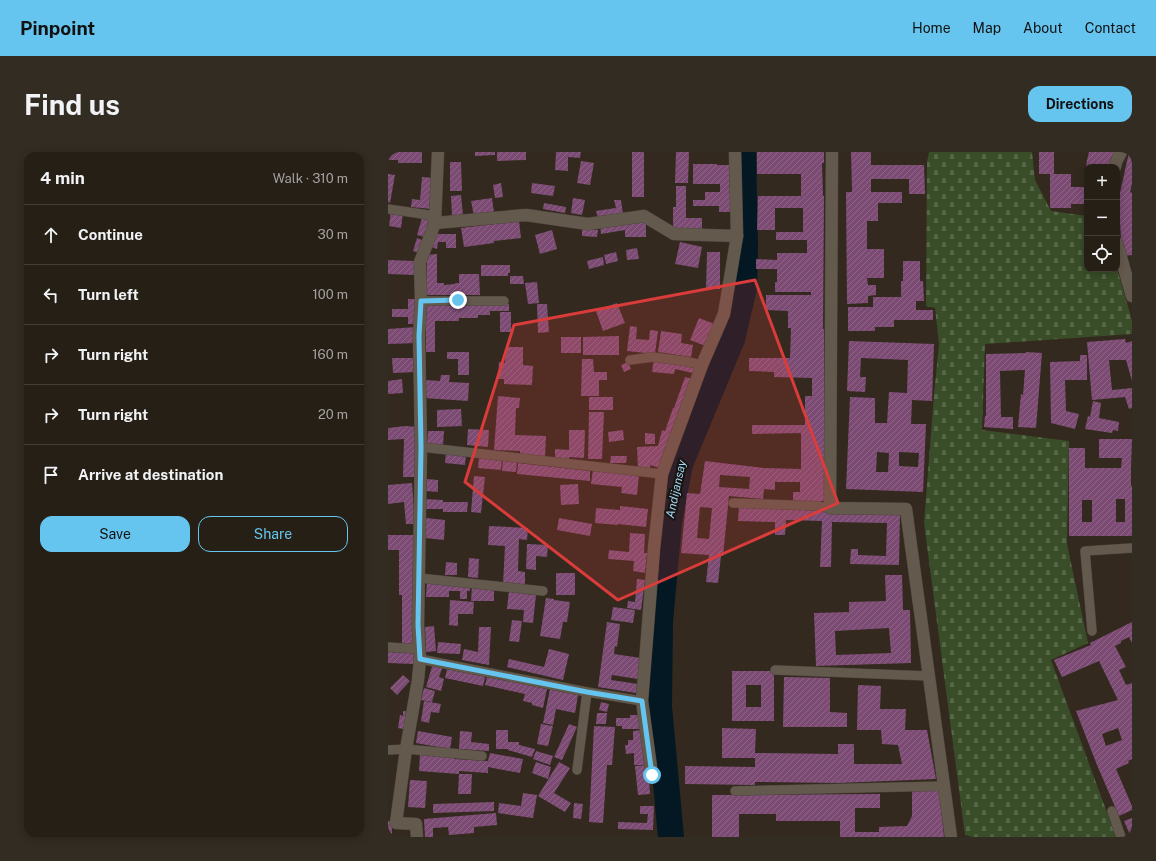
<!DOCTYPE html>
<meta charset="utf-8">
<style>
:root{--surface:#261f16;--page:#322c23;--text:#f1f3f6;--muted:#a4a2a1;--line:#423d35;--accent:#65c5ee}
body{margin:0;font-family:"Public Sans",sans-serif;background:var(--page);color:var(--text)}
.controls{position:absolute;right:12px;top:12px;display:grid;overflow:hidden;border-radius:8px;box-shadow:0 2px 10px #0003}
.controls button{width:36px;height:36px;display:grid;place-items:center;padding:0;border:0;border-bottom:1px solid var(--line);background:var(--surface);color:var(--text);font:20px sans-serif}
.stop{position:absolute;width:12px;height:12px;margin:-9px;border:3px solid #65c5ee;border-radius:50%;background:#fff}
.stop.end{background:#65c5ee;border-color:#fff;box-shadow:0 1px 4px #0008}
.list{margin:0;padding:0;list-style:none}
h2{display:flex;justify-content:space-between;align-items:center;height:52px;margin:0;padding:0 16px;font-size:17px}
h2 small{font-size:13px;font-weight:400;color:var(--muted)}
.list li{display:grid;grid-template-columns:26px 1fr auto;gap:12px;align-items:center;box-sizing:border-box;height:60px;padding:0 16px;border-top:1px solid var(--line)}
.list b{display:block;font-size:15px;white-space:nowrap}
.list em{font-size:13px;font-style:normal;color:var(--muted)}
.actions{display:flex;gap:8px;padding:12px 16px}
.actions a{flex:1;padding:9px 0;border:1px solid var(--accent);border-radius:12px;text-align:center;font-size:14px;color:var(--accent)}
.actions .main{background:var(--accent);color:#111}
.icon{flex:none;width:22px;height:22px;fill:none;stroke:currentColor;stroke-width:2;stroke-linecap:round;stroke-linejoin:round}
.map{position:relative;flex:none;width:744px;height:685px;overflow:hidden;border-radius:12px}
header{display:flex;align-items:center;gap:24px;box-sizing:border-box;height:56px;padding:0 20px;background:var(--accent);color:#111}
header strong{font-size:19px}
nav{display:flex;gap:22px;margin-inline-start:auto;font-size:14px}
.intro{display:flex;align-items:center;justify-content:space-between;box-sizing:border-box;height:96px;padding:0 24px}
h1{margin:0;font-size:28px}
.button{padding:10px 18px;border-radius:12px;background:var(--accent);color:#111;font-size:14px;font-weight:700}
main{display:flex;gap:24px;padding:0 24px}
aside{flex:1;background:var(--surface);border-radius:12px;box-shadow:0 2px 10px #0003}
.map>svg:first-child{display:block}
</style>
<header>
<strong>Pinpoint</strong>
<nav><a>Home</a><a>Map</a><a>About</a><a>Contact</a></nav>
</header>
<div class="intro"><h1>Find us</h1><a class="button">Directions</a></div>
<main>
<aside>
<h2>4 min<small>Walk · 310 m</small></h2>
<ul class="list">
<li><svg class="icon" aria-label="ahead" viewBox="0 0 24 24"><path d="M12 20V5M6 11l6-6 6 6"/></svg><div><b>Continue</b></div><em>30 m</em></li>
<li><svg class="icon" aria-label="left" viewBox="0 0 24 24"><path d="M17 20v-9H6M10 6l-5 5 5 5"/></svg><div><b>Turn left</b></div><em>100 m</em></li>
<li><svg class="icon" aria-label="right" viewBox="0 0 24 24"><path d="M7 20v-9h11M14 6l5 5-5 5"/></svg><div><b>Turn right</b></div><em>160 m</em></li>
<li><svg class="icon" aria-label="right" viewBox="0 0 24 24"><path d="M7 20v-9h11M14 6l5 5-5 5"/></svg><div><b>Turn right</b></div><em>20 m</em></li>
<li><svg class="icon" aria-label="arrive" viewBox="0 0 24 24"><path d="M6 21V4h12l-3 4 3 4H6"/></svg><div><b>Arrive at destination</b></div></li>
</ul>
<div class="actions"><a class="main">Save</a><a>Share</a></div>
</aside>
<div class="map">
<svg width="744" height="685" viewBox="0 0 744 685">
<defs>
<pattern id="cemetery-stones" width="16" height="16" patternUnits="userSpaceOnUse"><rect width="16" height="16" fill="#394d28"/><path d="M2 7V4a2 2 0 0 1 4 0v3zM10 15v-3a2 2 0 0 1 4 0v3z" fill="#566747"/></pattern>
<pattern id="building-hatch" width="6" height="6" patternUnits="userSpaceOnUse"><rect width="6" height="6" fill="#7c4b73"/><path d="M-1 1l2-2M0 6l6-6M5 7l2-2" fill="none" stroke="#8f6587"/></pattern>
</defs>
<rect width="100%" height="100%" fill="#33291e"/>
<path fill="url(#cemetery-stones)" d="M541,0h103l3,28 16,31 36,5v53h30l15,51v14l-147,10 -3,86 87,11 -2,103 21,99 -37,17 65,177h-143l-8,-2 -41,-312 10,-128 5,-51 -4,-36 -9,-2 1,-144z"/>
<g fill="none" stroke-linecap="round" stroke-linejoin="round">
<path stroke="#041823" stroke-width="26" d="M283,685l-12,-130 1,-86 9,-99 11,-58 52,-125 12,-51 1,-43 -2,-93"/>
</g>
<g fill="url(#building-hatch)" fill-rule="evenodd">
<path d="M0,0h34v11h-24v-3h-10z"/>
<path d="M87,0h20v3l-20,1z"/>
<path d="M109,0h29v8l-29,1z"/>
<path d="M168,0h25l-1,6 -12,-1v14l-13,-1z"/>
<rect x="244" y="0" width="12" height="45"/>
<path d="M288,0h13l-1,31h-13z"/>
<path d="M369,0h67v11h-2l1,33h1l-1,133h1v172h-31v-9h7v-10h-25v8l-11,-1 -1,10 -34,-3 -6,60h-2l-3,27 -12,-1 3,-27 -28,-2 6,-60 13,1 5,-33 59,7 37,1v-36l-49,1v-9h53v-29h7v-18l-38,-1v-5l-25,-1v-13h41l1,-30h-3v-17l-22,-1v-15h45v-3h-36v-10h2v-13h-21v-10l21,1v-7h30v-13h-31v-8h27v-24h-28v22h-18l1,-34h43v-22h-44zM332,323l30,2 -1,12 -30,-2zM312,355l12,1 -3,31 -12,-1z"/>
<path d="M463,0h20v13h53l1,29h-16v-15h-38v13h31v11h-24v18h-11v28h17v29h-17l1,7h8v10l-8,1v7l-21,1 -1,-112h6z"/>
<path d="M651,0h15v22h17v13h16v17h-16v4h-21v-34h-11z"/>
<path d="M701,0h26l-4,15h-25l1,-7z"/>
<path d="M741,0h3v31l-2,10 2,-1v63l-9,1 -2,-19 -3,-44h2z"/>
<path d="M193,9l13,2 -4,22 -13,-2z"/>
<path d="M62,10h11l1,29h-12z"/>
<path d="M305,12h24v1h16v47h-14v-6h-26v-6h12v-8h15v-8h-27z"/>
<path d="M0,22l7,1 -5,28 -2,-1z"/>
<path d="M34,25l13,1 -3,31 -21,-2 1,-8 8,1z"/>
<path d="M113,31l2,14 -8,1 -2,-13z"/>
<path d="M144,31l23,3 -2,10 -22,-3z"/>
<path d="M288,34h10v32h16v12l-29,-1v-22h3z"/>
<path d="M73,43l2,20 -11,1 -1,-20z"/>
<path d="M104,46l2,15 -20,3 -3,-15z"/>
<path d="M185,46l12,2 -3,15 -11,-2z"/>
<path d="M226,48h7l2,14 -25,4 -2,-7 20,-3z"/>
<path d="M156,51l22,4 -1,6 -22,-4z"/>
<path d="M3,59l12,2 -2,15 -12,-2z"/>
<path d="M34,66l7,2 -4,17 -8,-2z"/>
<path d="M258,68v17h-21v-7l-24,4 -1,-10z"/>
<path d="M131,69l2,17 -27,3v2l-30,4 -3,-19z"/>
<path d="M194,76l16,2 -1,7 -15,-1z"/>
<path d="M164,78l5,19 -17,5 -5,-19z"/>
<path d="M46,82h22v14h-10v-6h-8l-1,7 -6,-2z"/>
<path d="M29,86l7,3 -4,12 -7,-2z"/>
<path d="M292,90l22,5 -4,21 -23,-4z"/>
<path d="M249,96l2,11 -12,1 -1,-10z"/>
<path d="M228,100l2,9 -12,3 -2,-9z"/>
<path d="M319,100h13v37h-14z"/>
<path d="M49,102v29h7v2l11,-1v-1h4v-9h20l1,21h-53v-40z"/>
<path d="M215,105l1,8 -15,4 -2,-8z"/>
<path d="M0,108l27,1v14l-27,-1z"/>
<path d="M515,109h17v20h3l1,20h-8v9h17v10h-39v7h-19v4h-27v-24h25v-10h28v-16h2z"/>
<path d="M93,113h29v8h-2v3h-27z"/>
<path d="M122,124h13l1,8h-14z"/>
<path d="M149,130l2,21 -11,1 -3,-21z"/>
<path d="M20,147h10v25h-10v-7h-16v-8h16z"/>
<path d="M229,151l8,20 -22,8 -7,-20z"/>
<path d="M38,152h83v7h-19v4h-12v3h-19v3h-24v31h-9z"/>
<path d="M149,152h10l2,28 -11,1z"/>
<rect x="112" y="160" width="11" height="20"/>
<path d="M311,166l18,7 -9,22 -18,-7z"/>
<path d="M242,174l7,1 -1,12 13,1 1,-10 8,1 -3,23 -28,-3z"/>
<path d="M28,175l1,16 -29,1v-15z"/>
<path d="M273,179l21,3 -1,9 12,2 -2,12 -33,-5z"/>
<path d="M231,184v19h-36v-18z"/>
<rect x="173" y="185" width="20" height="16"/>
<path d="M737,187l1,4 6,-2v40l-6,-21h-17l3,30 20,-2v20l-3,1 -4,-12 -33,3 -5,-58z"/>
<path d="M461,189l85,3 -2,57 -20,-1 -1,24h15l-3,68 -77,-3 4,-92 25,1v25h12l2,-31 18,1 1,-33 -47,-2 -1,19h6l-1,15 -18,-1zM489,300l12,1 -1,19h-12zM511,300l20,1 -1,14 -19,-1z"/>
<path d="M118,195h17v18l10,1 -1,19 -28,-1v-5h-6l1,-17 6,1z"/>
<path d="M59,200h22v23h-11v-16h-11z"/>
<path d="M638,200l16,1 -6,75 -18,-1 3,-33 2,1 2,-25 -25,1 1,46h12v12l-29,-2 1,-11h1v-62l40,-1z"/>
<path d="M692,203h7v25h-22l1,31 13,3 -4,15 -24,-6 -1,-61 30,-1z"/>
<path d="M4,206h23l1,14 -23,1z"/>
<path d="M266,206l45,7 -2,9 -22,-5 -1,5 -22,-2z"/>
<path d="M194,207h11l1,13h13v8h-8v16h-18z"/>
<path d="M240,210l3,7 -7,3 -3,-7z"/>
<path d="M53,223h9l-1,7 20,1 -1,18 -44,-3 1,-18 15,1z"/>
<path d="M297,225l8,2 -33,89 -10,-3v3l-12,1 -1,-22 21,-1 4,-16 3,1 8,-23h1z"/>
<path d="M14,227l1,14 -15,1v-13z"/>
<path d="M110,244l22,2 -1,10h-3l-1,27 31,1 -1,21 -25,-3v-3l-26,-1z"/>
<rect x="201" y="245" width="24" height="13"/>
<path d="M705,249l8,2 -2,15 20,4 -1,9 -5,-1 -1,3 -27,-4 3,-13 2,1z"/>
<path d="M73,257l1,17 -25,1v-17z"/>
<path d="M201,260h15l-2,47h-14z"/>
<path d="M17,274l13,1 -2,50h-13l1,-38 -16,1v-12z"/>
<path d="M80,277l21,1 -1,17 -21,-2z"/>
<path d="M181,278h16l-1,28 -15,-1v2l-14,-1v-9l14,1z"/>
<path d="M235,278l1,10 -15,2 -1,-10z"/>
<path d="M40,279h16l-1,15 -16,-1z"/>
<path d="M257,281l10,1v10h-10z"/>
<path d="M711,287h33l-1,29v18h1v50h-63v-88h16v20h36l1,-10h-23zM728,347h9v23h-9zM694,348h10v22h-10z"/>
<path d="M58,300l20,2 -1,11 -20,-2z"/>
<path d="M223,304h16l-1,7h-16z"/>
<path d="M91,306l23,2 -1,10 -23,-2z"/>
<path d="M115,308l14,1 -1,11 -14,-1z"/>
<path d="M130,311l72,8v10l-73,-7z"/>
<path d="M205,317l46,5 -2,21 -16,-2 1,-6 -31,-3z"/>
<path d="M86,324l11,1 -4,36 -10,-1z"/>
<path d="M39,327l11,1v12l-12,-1z"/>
<path d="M24,331l3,41h-9l-2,-22 -16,2v-19z"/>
<path d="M190,332l1,20 -18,1 -1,-20z"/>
<path d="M37,347l18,1v2h25l-1,10h-24v-3h-18z"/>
<path d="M232,354l28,3 -2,18 -28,-3v1l-23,-2 1,-15 24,2z"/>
<path d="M351,354l161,6 -1,53 -49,-1 1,-15h7v6l28,1 1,-33 -55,-1 -1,45h-11l2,-46 -36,-1 -1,15h-10v-13l-37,-1z"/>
<path d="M38,366l19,2 -1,20 -19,-2z"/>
<path d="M171,366l33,6 -2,12 -33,-6z"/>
<path d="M101,374l39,2 -1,12 -8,-1 -1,32 7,1v13l-22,-1 2,-38 -17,-1z"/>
<path d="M242,381l15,1 -1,19h3l-2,20 -12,-2 1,-10 -26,-2 1,-9 20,2z"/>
<path d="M0,383h25v109h-11v-49h-3v-45h-11z"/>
<path d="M139,392l21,1 -1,12 -11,-1v14l-10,-1z"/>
<path d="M81,406l10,1 -1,19 -10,-1z"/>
<path d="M58,410l11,1v12h-12z"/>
<rect x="168" y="421" width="19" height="22"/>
<path d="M497,423h17l1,35h7l1,53 -95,3 -2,-53 35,-1v-10l37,-1zM501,476l2,25 -55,2 -1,-24z"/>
<path d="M249,427l8,1 -4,30 -14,-2 1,-7 7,1z"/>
<path d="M39,430l43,2v7h-3v8h-7v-8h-11v6h-23z"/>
<path d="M84,433l22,4v12h-23z"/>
<path d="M121,438l17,2v2l10,1 -3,28 -10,-1 1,-12 -17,-1z"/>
<path d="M158,446l8,1v1l16,2 -3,20h-4l-3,17 -20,-3z"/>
<path d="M62,448l24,2 -1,12h-15v12l-9,-1z"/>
<path d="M225,455l22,3 -2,13 -22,-3z"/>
<path d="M124,468l10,1 -3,21 -10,-1z"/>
<path d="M219,470l13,2 -3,23 -2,-1 -1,8 27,4 -3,21 -26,-4 -1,5 27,4 -2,9 -38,-6z"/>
<path d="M744,470v21l-3,-6 -8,4v2l-6,3 11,21 -7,3 7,15 6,-2v76l-4,2 1,2 -13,6 16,37v4l-13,6 -22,-51 -21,-54 42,-11 -19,-39 -37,16 -8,-17 37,-15 -1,-2zM730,576l4,12 -16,6 -4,-12z"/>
<path d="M46,474l2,25 -10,1 -1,-25z"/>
<path d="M91,475h12l-2,38 -27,-5 2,-11 14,3z"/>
<path d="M50,490l23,2 -1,10 -23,-1z"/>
<path d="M161,497l20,5 -6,26 -56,-13 2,-8 35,8z"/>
<path d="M0,500l27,1 -1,11 -26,-1z"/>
<path d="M45,511l10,3 -4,11 5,2 -3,12 -15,-4z"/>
<path d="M60,513l38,8 -3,13 -38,-8z"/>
<path d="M344,519h42v50h-42zM358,533h15v22h-15z"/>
<path d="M100,521l23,8 36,8 -4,19 -11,-3v-2l-9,-2 2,-7 -40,-9z"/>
<path d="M15,523l7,6 -13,14 -7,-7z"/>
<path d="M396,525l46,1v34l17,1v14h-64z"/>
<path d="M470,533l23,1 -1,23h26l-1,21h22l9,49 -98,4 -83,-1v3l-70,-1v-18l70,1v-9h-33v-30l34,1 -1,24 83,1v-10h16v20h48l-4,-19 -16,-1 -1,-14h-24z"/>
<path d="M36,536l11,3 -3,11 -11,-2z"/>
<path d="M162,537l28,6 -3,18 -19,-4 -3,16 -10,-2z"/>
<path d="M36,549l17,3 -2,9 -8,-1 -2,11 -8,-2z"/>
<path d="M213,550l8,2 -2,8 -8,-2z"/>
<path d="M15,559l8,1 -3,18 -10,-2 2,-13 3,1z"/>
<path d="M209,561h10l-1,11h-10z"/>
<path d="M242,563h11v14h-19v-3h-6v-8h14z"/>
<path d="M153,572l12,2 -5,20 -11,-2z"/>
<path d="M181,572l8,3 -15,33 -8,-3z"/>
<path d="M206,574l21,1 -3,38h-5l-4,58 -14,-1z"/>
<path d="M108,578h12v12h11v3l16,4 -3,8 -24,-7v-1h-12z"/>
<path d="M255,578l1,35h-10v-12l-8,1 -1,-9h3v-5h5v-9z"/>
<path d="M30,579l34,6 -2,12 -34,-6z"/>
<path d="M72,579l12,1 -1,10 18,2v7l-30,-2z"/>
<path d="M148,599l17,5 -3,9 -17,-6z"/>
<path d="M102,601l33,6 -3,14 -32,-6v6l-29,-2v3h13l-1,20h-13l1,-20 -40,-3 1,-17 34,2v3l34,2z"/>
<path d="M148,610l15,5 -3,12 -16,-6z"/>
<path d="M171,610l11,6 -16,25 17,10 -6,9 -27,-16z"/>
<path d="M260,613l2,29 -12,1 -3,-29z"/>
<path d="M22,628l17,1 -2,27 -17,-1z"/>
<path d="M551,637l5,48h-104v-16h-64v-7h-37v23h-27v-42l168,-1v14h-25v24h24v-5l28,-1 5,-10v-25z"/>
<path d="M135,641l14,2 -4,23 -35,-5 1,-10 22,3z"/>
<path d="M106,650v9l-61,2v-9z"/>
<path d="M186,651l9,1 -2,15 -8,-1z"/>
<path d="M252,654h14l-1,24 -35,-1v-7l29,1 1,-9h-8z"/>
<path d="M108,661l1,12 -23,2v6l-25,2 -1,-8 -15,1v9h-8l-1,-18z"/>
<path d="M744,666v19h-1l-7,-16z"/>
<rect x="0" y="669" width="4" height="16"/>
</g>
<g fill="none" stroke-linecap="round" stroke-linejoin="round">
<defs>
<g id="lane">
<path d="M0,57l41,6 6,8"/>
<path d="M33,149h83"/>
<path d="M242,208l23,-3 31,4 18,4"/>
<path d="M33,295l241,27"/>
<path d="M345,351l85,3 12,2"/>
<path d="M31,426l124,13"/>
<path d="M704,479l-7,-80 47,-3"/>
<path d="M0,495l30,2"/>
<path d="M32,507l167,33 55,9"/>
<path d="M387,518l154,6"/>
<path d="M0,598l18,-1 76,7"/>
<path d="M189,618l10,-78"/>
<path d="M347,639l209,-5"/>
<path d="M724,659l9,26"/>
</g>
<g id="street">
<path d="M444,0l-2,356 76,1 45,328"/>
<path d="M727,15l1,-5 5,-10"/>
<path d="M47,71l91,-8 62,9 56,-8 30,18 63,2"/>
<path d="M729,91l15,53"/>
<path d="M264,623l-10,-74 12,-153 8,-74 40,-109 22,-51 13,-78 -2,-84"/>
<path d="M29,685l-1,-13 -20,-1 10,-74 12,-69 2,-21 -2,-34 3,-178 -2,-111 2,-35 -1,-39 15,-39 3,-71"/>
</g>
</defs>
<use href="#lane" stroke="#4e463d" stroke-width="10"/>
<use href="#street" stroke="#4e463d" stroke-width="13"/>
<use href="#lane" stroke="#64594d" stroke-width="9"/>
<use href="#street" stroke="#64594d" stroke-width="12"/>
</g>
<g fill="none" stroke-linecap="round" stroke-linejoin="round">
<path stroke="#65c5ee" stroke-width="5" d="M70,148l-37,1 -2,35 2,111 -3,178 2,34 167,33 55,9 10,74"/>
</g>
<path fill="#d93c3b" fill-opacity="0.2" stroke="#d93c3b" stroke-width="3" stroke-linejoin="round" d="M367,128l83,223 -220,97 -153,-118 49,-157z"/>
<g text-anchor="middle" stroke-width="4" stroke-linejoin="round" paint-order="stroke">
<g font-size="12" font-style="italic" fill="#a1d5f5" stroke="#17130e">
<text transform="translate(288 337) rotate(-78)" y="4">Andijansay</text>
</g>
</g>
</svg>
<div class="controls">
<button>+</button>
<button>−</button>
<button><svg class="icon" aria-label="locate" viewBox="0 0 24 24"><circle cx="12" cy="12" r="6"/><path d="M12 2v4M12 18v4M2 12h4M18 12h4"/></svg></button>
</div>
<div class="stop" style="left:264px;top:623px"></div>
<div class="stop end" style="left:70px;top:148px"></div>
</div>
</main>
